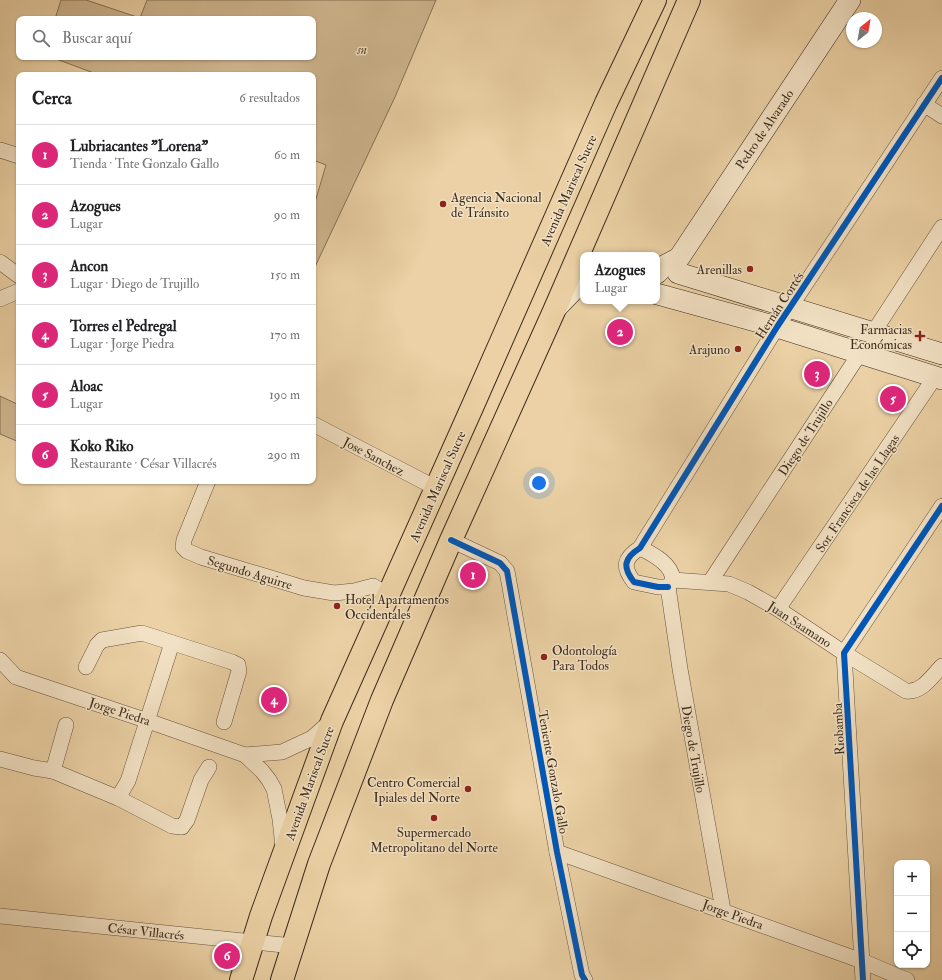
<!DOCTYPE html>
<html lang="es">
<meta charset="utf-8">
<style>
:root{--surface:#fff;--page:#f2f2f2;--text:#202124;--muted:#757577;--line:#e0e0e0;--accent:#db2777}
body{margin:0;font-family:"IM FELL Double Pica",serif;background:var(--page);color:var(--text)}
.controls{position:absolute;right:12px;bottom:12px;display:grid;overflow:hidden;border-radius:8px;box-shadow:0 1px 3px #0004}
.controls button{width:36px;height:36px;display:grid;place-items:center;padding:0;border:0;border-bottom:1px solid var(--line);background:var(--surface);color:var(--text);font:20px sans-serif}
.compass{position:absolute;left:846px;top:12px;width:36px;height:36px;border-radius:50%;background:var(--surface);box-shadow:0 1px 3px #0004;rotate:31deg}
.you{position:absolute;left:539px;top:483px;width:14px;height:14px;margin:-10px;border:3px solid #fff;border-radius:50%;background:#1a73e8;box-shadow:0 0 0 6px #1a73e833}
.badge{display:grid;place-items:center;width:26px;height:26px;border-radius:50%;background:var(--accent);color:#fff;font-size:13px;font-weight:700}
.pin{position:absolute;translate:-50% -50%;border:2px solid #fff;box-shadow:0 1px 4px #0006}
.popup{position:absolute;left:580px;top:252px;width:80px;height:52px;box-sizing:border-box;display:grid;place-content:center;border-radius:8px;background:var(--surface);filter:drop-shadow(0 1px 3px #0005);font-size:13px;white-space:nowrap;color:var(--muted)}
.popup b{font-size:15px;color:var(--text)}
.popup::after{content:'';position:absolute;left:50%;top:100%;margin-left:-8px;border:8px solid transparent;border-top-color:var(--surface)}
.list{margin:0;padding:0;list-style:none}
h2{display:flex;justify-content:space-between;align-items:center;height:52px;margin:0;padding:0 16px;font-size:17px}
h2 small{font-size:13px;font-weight:400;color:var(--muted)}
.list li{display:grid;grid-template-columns:26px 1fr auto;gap:12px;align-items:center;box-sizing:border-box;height:60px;padding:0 16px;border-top:1px solid var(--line)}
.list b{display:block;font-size:15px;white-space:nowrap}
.list p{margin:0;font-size:13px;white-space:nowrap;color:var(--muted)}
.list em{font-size:13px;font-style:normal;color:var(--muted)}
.icon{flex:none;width:22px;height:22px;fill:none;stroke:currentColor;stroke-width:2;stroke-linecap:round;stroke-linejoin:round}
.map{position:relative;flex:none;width:942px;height:980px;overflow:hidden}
.search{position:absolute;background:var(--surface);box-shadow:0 1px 3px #0004;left:16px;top:16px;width:300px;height:44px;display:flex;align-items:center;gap:10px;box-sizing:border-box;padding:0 14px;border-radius:8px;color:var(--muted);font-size:15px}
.panel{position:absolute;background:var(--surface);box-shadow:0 1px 3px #0004;left:16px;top:72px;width:300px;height:412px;border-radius:8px}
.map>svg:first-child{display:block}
</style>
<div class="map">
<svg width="942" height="980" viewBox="0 0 942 980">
<rect width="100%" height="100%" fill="#ebd1a5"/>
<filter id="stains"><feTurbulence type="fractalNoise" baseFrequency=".005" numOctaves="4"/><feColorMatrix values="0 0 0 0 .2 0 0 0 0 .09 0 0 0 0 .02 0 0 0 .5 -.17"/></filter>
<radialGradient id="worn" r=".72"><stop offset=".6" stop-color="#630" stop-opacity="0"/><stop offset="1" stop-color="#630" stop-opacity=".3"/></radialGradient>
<g fill="#ceb58e" stroke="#867055">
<path d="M61,0h25l54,18 7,-18h289l-41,97 -82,174v-62l13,-44 -13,-5v-85h-214l-48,-18h262v-38h-258z"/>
<path d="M0,396l19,9v37l-19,-8z"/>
</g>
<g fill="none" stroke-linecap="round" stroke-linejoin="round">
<defs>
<g id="street">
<path d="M924,104l18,12"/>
<path d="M0,150l19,6"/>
<path d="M0,262l19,14"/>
<path d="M0,299l19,-8"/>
<path d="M873,333l69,-106"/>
<path d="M313,424l123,64"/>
<path d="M208,481l-24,59 -1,7 4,4 14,6 103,31 30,5 20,-2 19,-5 15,9"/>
<path d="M451,540l49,23 7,8 50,281 25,123 3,5"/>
<path d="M640,548c13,6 32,16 33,32l-5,7"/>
<path d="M673,580l56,4 19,8 30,17 66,44 62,38c16,2 26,-15 36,-25"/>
<path d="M710,582l150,-229"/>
<path d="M668,587h-10l-24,-5c-12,-15 -10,-24 6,-34l137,-221 165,-249"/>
<path d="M668,587l12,82 43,241"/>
<path d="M778,609l157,-232"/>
<path d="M0,660l16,17 132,44 97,34 17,16 7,9 5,9 6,30 3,28"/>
<path d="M86,667l11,-22 5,-5 40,-7 90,29 6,3 1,6 -15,51"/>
<path d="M245,755l37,-3 30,-14 18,-16"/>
<path d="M0,759l34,9 19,3 65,27 54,28 10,1 5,-7 14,-40 8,-13"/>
<path d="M53,771l13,-46"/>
<path d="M118,798l10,-17 44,-138"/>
<path d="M557,852l305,109 45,19"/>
<path d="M0,916l293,30"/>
<path d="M863,980l-19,-327 98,-147"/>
</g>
<g id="secondary">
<path d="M657,273l7,-7 15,-8 171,-258"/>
<path d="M678,273l264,81"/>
<path d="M657,294l120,33 165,52"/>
<path d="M557,307l26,-27"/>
</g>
<g id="primary">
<path d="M241,980l20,-64 71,-195 142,-318 132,-300 49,-103"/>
<path d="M282,980l37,-116 63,-164 69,-160 103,-229 135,-311"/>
</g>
</defs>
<use href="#street" stroke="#69553e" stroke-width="16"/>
<use href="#secondary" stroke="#3e2c1c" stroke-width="22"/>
<use href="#primary" stroke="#3e2c1c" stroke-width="24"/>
<use href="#street" stroke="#f2e1c4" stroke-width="15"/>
<use href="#secondary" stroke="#f2e1c4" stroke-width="21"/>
<use href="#primary" stroke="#ebd1a5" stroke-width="22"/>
<defs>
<g id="cycleway">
<path d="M451,540l49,23 7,8 50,281 25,123 3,5"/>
<path d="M668,587h-10l-24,-5c-12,-15 -10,-24 6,-34l137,-221 165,-249"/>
<path d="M863,980l-19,-327 98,-147"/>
</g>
</defs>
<use href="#cycleway" stroke="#f2e1c4" stroke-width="8"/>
<use href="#cycleway" stroke="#0057b8" stroke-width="6"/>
</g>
<g fill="#8f2418" stroke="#f2e1c4" stroke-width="1.5">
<circle cx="443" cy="204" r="4"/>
<circle cx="750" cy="269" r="4"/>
<path d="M918 330h4v4h4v4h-4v4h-4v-4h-4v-4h4z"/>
<circle cx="738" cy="349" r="4"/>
<circle cx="337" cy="606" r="4"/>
<circle cx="544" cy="657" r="4"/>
<circle cx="468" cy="789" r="4"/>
<circle cx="434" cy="818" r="4"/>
</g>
<g text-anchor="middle" stroke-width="3" stroke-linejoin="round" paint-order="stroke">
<g font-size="13" font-style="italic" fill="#5b4733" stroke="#f2e1c4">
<text x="362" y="54">sn</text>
</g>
<g font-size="13" fill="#3e2c1c" stroke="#f2e1c4">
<text transform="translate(764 129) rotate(-56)" y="5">Pedro de Alvarado</text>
<text transform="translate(568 190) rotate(-66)" y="5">Avenida Mariscal Sucre</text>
<text transform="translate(779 305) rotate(-57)" y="5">Hernán Cortés</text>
<text transform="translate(805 437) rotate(-57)" y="5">Diego de Trujillo</text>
<text transform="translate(374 456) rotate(28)" y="5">Jose Sanchez</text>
<text transform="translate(437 486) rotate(-66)" y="5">Avenida Mariscal Sucre</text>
<text transform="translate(857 493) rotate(-56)" y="5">Sor. Francisca de las Llagas</text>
<text transform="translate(250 572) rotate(17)" y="5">Segundo Aguirre</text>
<text transform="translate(800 624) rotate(33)" y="5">Juan Saamano</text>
<text transform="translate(120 711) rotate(18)" y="5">Jorge Piedra</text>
<text transform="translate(838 729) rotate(-93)" y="5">Riobamba</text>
<text transform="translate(694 749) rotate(80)" y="5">Diego de Trujillo</text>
<text transform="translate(554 772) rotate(80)" y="5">Teniente Gonzalo Gallo</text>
<text transform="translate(309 783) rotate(-70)" y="5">Avenida Mariscal Sucre</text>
<text transform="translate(733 914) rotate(20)" y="5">Jorge Piedra</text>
<text transform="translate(146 931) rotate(6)" y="5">César Villacrés</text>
</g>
<g font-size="13" fill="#3e2c1c" stroke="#f2e1c4" text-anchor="end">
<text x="451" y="202" text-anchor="start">Agencia Nacional<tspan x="451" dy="15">de Tránsito</tspan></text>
<text x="742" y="274">Arenillas</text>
<text x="912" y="334">Farmacias<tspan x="912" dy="15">Económicas</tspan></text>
<text x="730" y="354">Arajuno</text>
<text x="345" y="604" text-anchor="start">Hotel Apartamentos<tspan x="345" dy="15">Occidentales</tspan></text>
<text x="552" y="655" text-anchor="start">Odontología<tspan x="552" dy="15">Para Todos</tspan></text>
<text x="460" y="787">Centro Comercial<tspan x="460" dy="15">Ipiales del Norte</tspan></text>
<text x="434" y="837" text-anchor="middle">Supermercado<tspan x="434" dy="15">Metropolitano del Norte</tspan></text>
</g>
</g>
<rect width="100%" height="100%" filter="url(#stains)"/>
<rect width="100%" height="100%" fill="url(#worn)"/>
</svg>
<div class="controls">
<button>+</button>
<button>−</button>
<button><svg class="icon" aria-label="locate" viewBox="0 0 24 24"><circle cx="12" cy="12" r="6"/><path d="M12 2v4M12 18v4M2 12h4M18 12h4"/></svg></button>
</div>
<svg class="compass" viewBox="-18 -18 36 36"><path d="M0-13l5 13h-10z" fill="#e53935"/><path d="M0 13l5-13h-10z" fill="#757577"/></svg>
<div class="you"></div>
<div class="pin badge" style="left:473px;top:575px">1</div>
<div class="pin badge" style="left:620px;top:332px">2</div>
<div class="popup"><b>Azogues</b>Lugar</div>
<div class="pin badge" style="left:817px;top:374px">3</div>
<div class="pin badge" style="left:274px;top:700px">4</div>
<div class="pin badge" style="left:893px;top:399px">5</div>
<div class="pin badge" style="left:227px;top:956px">6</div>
<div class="search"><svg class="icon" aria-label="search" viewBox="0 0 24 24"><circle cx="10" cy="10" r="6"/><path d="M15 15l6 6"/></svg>Buscar aquí</div>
<section class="panel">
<h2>Cerca<small>6 resultados</small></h2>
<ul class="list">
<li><span class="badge">1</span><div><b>Lubriacantes &quot;Lorena&quot;</b><p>Tienda · Tnte Gonzalo Gallo</p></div><em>60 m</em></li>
<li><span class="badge">2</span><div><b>Azogues</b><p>Lugar</p></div><em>90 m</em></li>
<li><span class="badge">3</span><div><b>Ancon</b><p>Lugar · Diego de Trujillo</p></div><em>150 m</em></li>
<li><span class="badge">4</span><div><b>Torres el Pedregal</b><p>Lugar · Jorge Piedra</p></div><em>170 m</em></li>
<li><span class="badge">5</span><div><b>Aloac</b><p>Lugar</p></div><em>190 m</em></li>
<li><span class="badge">6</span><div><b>Koko Riko</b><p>Restaurante · César Villacrés</p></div><em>290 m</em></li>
</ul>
</section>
</div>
